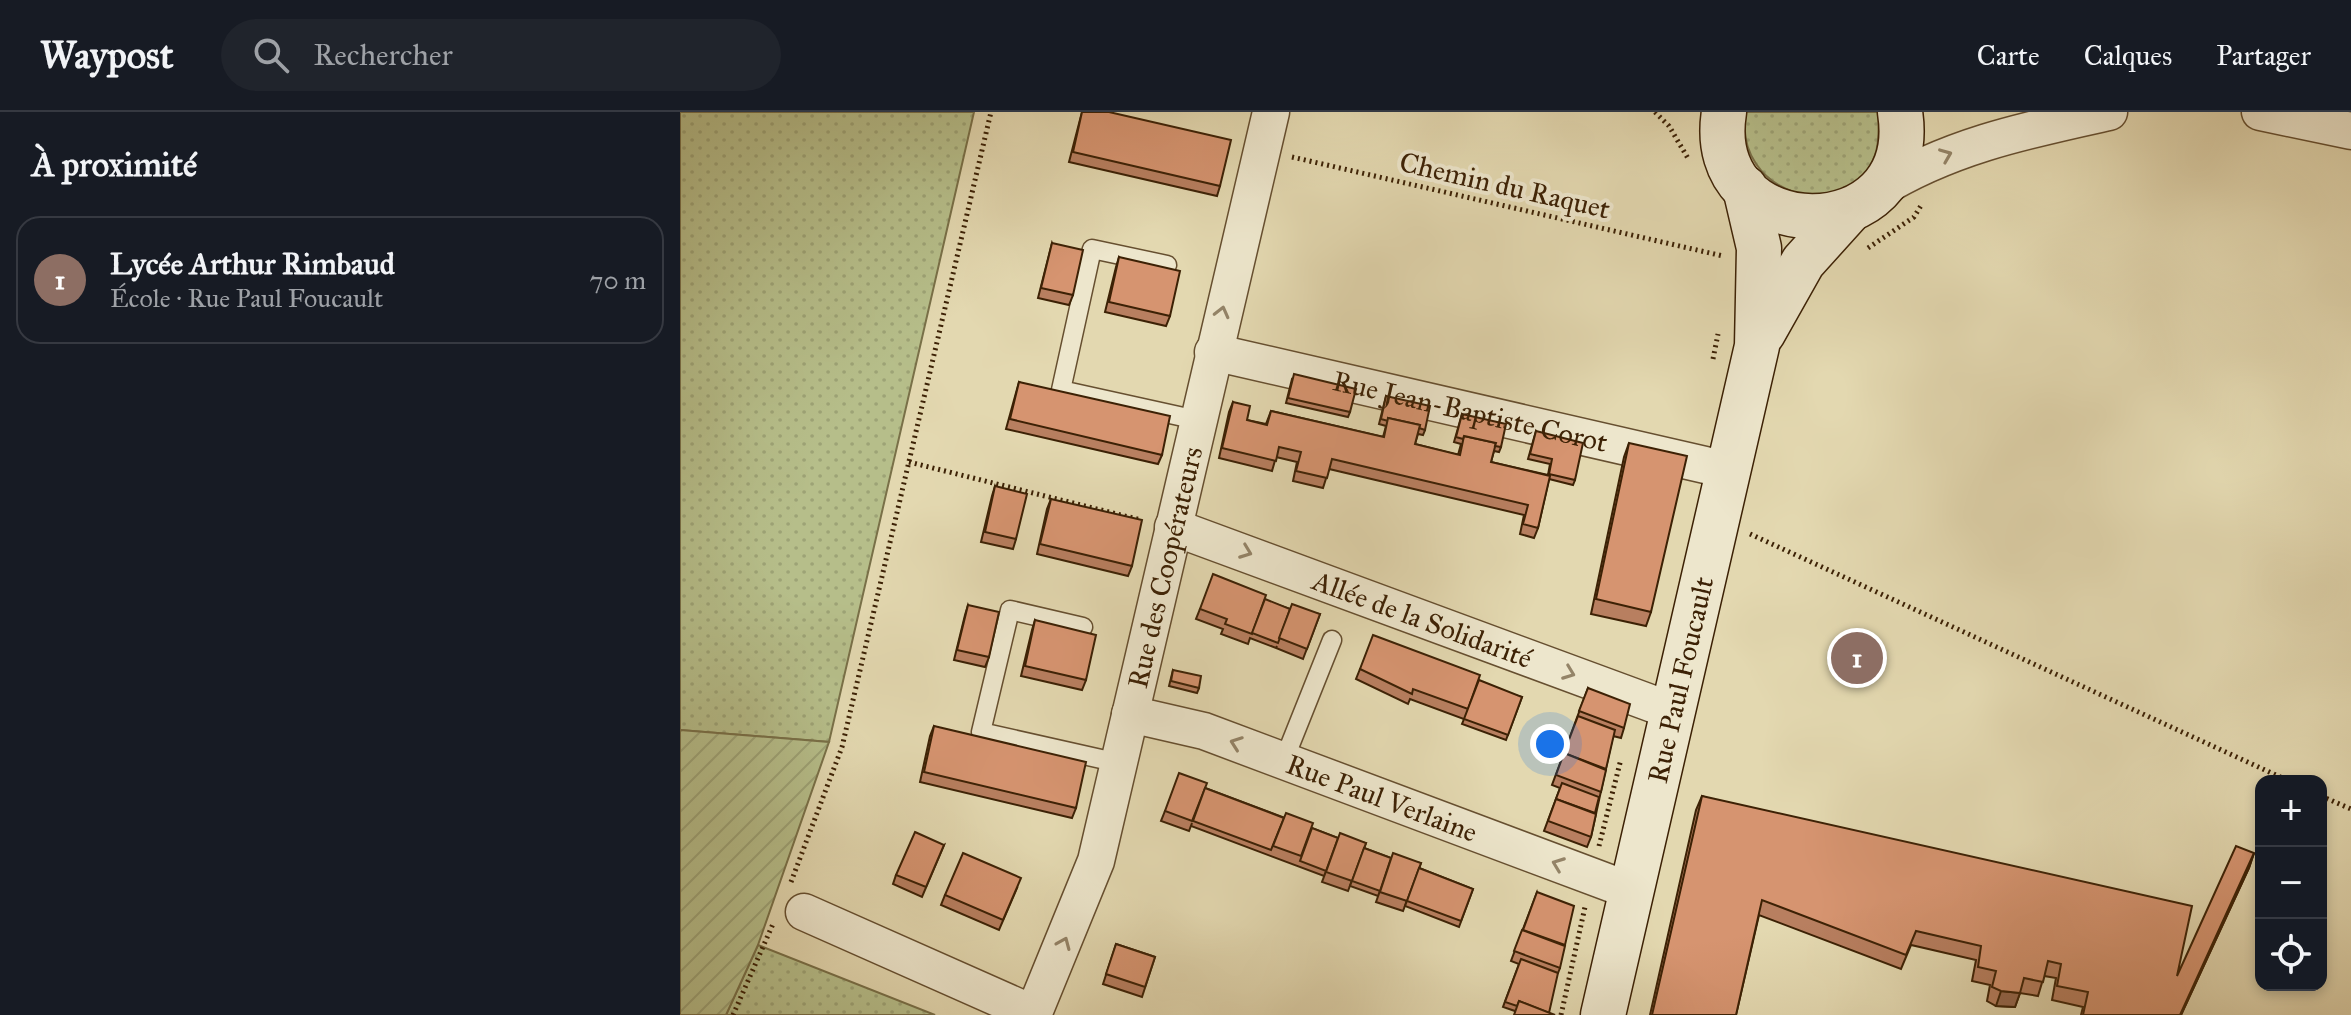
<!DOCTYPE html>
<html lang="fr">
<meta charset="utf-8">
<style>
:root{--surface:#171b24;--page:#20242c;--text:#f1f3f6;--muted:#9ea1a6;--line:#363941;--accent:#8c9099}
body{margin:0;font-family:"IM FELL Great Primer",serif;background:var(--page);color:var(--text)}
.controls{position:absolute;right:24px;bottom:24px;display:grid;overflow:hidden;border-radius:16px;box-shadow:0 4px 12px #0003}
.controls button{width:72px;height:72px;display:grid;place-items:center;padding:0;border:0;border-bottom:2px solid var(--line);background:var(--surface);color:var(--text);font:40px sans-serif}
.you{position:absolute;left:870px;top:632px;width:28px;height:28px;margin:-20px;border:6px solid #fff;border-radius:50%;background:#1a73e8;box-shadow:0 0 0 12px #1a73e833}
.badge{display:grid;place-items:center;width:52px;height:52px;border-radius:50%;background:var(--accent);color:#fff;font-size:26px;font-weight:700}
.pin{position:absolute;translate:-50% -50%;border:4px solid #fff;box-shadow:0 2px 8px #0006}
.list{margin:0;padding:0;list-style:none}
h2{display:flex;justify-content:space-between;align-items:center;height:104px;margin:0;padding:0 32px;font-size:34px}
h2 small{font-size:26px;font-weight:400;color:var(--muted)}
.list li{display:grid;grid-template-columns:52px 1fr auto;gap:24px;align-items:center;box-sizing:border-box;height:128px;margin:0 16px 16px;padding:0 16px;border:2px solid var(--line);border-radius:24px}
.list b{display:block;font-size:30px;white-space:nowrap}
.list p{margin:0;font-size:26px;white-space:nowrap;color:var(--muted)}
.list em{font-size:26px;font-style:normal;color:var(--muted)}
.icon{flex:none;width:44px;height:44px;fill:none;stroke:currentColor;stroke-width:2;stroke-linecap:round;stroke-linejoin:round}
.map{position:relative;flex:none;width:1671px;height:903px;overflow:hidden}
header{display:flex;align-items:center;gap:48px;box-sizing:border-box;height:112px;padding:0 40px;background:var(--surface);border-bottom:2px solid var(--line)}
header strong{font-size:38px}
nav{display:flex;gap:44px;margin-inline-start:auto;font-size:28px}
.search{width:560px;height:72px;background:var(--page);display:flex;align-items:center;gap:20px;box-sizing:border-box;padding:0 28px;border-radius:44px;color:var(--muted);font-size:30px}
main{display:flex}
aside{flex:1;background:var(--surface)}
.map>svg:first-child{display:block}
</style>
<header>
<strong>Waypost</strong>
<div class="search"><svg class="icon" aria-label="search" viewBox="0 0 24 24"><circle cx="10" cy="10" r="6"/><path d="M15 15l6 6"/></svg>Rechercher</div>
<nav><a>Carte</a><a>Calques</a><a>Partager</a></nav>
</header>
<main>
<aside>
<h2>À proximité<small></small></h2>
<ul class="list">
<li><span class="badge" style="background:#8d6e63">1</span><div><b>Lycée Arthur Rimbaud</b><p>École · Rue Paul Foucault</p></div><em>70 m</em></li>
</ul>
</aside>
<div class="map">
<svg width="1671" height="903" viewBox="0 0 1671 903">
<defs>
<pattern id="grass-dots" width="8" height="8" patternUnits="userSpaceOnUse" patternTransform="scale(2)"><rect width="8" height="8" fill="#b6be8a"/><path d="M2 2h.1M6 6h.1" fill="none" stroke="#9da376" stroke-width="1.8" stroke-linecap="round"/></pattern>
<pattern id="garden-furrows" width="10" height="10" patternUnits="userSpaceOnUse" patternTransform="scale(2)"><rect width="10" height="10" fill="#b6be8a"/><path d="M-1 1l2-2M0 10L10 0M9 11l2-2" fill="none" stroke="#9da376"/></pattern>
</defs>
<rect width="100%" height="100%" fill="#e3d8b0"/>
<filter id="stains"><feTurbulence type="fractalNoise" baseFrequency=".0025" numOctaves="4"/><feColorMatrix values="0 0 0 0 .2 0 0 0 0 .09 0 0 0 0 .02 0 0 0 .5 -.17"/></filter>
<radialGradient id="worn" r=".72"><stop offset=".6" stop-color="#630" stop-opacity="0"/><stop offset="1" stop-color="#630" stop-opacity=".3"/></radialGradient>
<g fill="url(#grass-dots)" stroke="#797048" stroke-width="2">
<path d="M0,0h294l-145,630 -149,-12z"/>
<path d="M1066,0h133c-1,13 1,31 -4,43 -26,74 -144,40 -129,-43z"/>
<path d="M78,833l177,70h-209z"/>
</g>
<path fill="url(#garden-furrows)" stroke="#797048" stroke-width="2" d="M0,618l149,12 -71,203 -32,70h-46z"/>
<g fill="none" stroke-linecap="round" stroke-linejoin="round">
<defs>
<g id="lane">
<path d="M487,153l-75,-16 -31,141 136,30"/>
<path d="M403,515l-73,-17 -29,122 138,31"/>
<path d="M604,648l48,-120"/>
</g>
<g id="street">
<path d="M1580,0l91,19"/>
<path d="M1197,79c72,-45 150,-61 232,-79"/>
<path id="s1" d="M533,240l514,118"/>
<path id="s2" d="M493,415l499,184"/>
<path id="s3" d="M450,602l74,17 427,160"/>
<path d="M124,800l230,102"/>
<path id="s4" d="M353,903l63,-154 175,-749"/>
</g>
<g id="secondary">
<path d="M1044,0c-22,138 198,140 176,0"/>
<path d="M1083,221l40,-71 46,-51"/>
<path id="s5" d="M923,903l154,-669 2,-98 -14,-60"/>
</g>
</defs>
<use href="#lane" stroke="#664f30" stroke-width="21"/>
<use href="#street" stroke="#664f30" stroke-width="39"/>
<use href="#secondary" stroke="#3c2105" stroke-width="47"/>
<g stroke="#3c2105" stroke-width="5" stroke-dasharray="2 4" stroke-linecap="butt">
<path d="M975,0l14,14 20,34"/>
<path d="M612,45l431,99"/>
<path d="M1188,136l46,-31 8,-13"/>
<path d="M1033,247l5,-25"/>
<path d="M229,350l232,58"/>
<path d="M1070,422l539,247"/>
<path d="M1641,684l30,13"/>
<path d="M919,734l22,-87"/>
<path d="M111,770l51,-135 149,-635"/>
<path d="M53,903l40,-91"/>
<path d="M881,903l24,-108"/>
</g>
<use href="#lane" stroke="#ede6cc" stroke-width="18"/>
<use href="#street" stroke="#ede6cc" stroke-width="36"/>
<use href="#secondary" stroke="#ede6cc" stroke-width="44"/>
</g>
<g fill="#b87f60" stroke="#3c2105" stroke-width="2">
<path d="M402,0h27l111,74 -3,10 -148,-34z"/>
<path d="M372,131l21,52 -4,10 -31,-7z"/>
<path d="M439,145l51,59 -4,10 -61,-14 11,-45z"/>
<path d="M612,267l58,33 -2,5 -62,-14z"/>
<path d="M339,270l143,73 -4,9 -152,-35z"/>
<path d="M706,284l39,34 -2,5 -5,-1 -3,10 43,11 3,-11 -7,-2 8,-28 39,33 -2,5 -5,-1 -3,11 57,13 2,-11 -22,-5 8,-28 39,49 -2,5 -24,-6 -11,49 -4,10 -14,-4 4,-19 -195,-46 -6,19 -30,-7 4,-19 -21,-5 -4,14 -53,-13 10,-46 4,-10 14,18 19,4 5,-13 112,26 3,-11 -7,-2z"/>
<path d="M949,331l22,169 -5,14 -55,-12 33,-157z"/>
<path d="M315,374l21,53 -3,10 -32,-7 11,-46z"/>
<path d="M371,387l81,67 -4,10 -91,-22 10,-45z"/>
<path d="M584,488l26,9 30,5 -17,45 -27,-11 1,-2 -1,2 -26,-10 -2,6 -27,-10 2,-5 -27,-10 4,-10z"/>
<path d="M288,493l21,52 -4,10 -31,-7 11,-45z"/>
<path d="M355,508l51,60 -4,10 -61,-14 11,-46z"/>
<path d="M680,557l117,16 45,12 -16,43 -44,-16 2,-5 -54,-20 -2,5 -52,-25z"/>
<path d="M493,558l26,18 -2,5 -28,-7z"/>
<path d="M908,576l36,40 -3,10 -8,-2 -22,101 -4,10 -43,-16 16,-43 -8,-3z"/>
<path d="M254,614l142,82 -4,10 -152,-36 10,-46z"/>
<path d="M525,676l133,50 28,5 -18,48 -26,-9 6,-16 -4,10 -133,-50 1,-3 -3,8 -28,-10 4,-10z"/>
<path d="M1022,684l475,180 77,-123 -5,15 -68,147h-100l2,-8 -31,-7 4,-22 -12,-2 -6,20 -18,-3 -5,14 -19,-1 -9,-5 3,-16 -18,-4 4,-21 -65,-15 -10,24 -142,-54 -23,100h-86l46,-205z"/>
<path d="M264,733l-22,52 -29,-13 3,-9z"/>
<path d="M684,736l27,10 30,5 -18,48 -27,-9 10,-28 -8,22 -28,-10z"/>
<path d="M739,756l54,21 -14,38 -54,-21z"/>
<path d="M337,776l-18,42 -58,-25 4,-10z"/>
<path d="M857,780l23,76 -2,5 -43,38 -12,-4 16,-43 -8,-3z"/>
<path d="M436,832l39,13 -13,40 -39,-13z"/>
</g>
<g fill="#96684e" stroke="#3c2105" stroke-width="2">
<path d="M1574,741l-5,15 -68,147h-1z"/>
<path d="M1321,879l19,2 -5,14 -19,-1z"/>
</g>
<g fill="#d69470" stroke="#3c2105" stroke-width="2">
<path d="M402,0h27l122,28 -11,46 -147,-34z"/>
<path d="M372,131l31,7 -10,45 -32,-7z"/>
<path d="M439,145l61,14 -10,45 -61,-14z"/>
<path d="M614,262l62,15 -6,23 -62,-14z"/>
<path d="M339,270l151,34 -8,39 -152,-36z"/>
<path d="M706,284l44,10 -5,24 -6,-2 1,-3 -32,-7v3l-7,-2z"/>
<path d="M553,290l17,4 -3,14 20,5 4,-14 113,26 4,-19 32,7 -5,19 45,11 4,-19 32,7 -5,19 59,14 -12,52 -15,-4 5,-19 -196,-46 -5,19 -31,-7 5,-19 -22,-5 -3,14 -54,-13z"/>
<path d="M782,302l44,10 -5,23 -6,-1 1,-3 -32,-7 -1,3 -7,-2z"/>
<path d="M856,319l47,12 -8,37 -26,-6 3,-15 -22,-5z"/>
<path d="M949,331l58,13 -36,156 -55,-13z"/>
<path d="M315,374l32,8 -11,45 -31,-7z"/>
<path d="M371,387l91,21 -10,46 -92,-22z"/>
<path d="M533,462l53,21 -14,39 -27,-10 2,-5 -27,-10z"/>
<path d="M585,487l25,10 -12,34 -26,-10z"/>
<path d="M612,492l28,10 -13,35 -28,-11z"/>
<path d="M288,493l31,7 -10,45 -32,-7z"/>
<path d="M355,508l61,15 -10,45 -61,-14z"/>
<path d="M693,523l107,40 -12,34 -55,-20 -1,5 -52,-25z"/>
<path d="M493,558l28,6 -2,12 -28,-7z"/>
<path d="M799,568l43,17 -14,38 -44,-16z"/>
<path d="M908,576l42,16 -6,24 -45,-17z"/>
<path d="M898,604l37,14 -9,39 -42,-16z"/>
<path d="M254,614l152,36 -10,46 -152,-36z"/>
<path d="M884,641l42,17 -5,22 -45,-17z"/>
<path d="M499,661l28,10 -15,38 -27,-10z"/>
<path d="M882,671l37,14 -4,16 -39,-14z"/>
<path d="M525,676l79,30 -13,32 -78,-29z"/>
<path d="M1022,684l490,110 -15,70 59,-130 18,7 -74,162h-97l5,-23 -31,-6 4,-22 -13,-3 -5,21 -19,-4 -4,15 -19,-2 -9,-4 4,-16 -18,-4 3,-21 -65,-15 -10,24 -144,-55 -26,115h-84z"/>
<path d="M876,687l40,15 -5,23 -43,-16z"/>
<path d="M606,701l27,10 -12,33 -28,-10z"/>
<path d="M632,716l26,10 -12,33 -26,-10z"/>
<path d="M235,720l29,13 -18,42 -30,-12z"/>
<path d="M660,721l26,10 -14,38 -26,-9z"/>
<path d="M684,736l27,10 -11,33 -28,-10z"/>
<path d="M283,741l58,25 -18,42 -58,-25z"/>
<path d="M713,741l28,10 -14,38 -27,-9z"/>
<path d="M739,756l54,21 -12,32 -54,-20z"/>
<path d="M857,780l37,14 -9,39 -42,-15z"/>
<path d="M842,818l43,16 -5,22 -46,-17z"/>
<path d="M436,832l39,13 -10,30 -39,-13z"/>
<path d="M841,847l37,14 -9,40 -30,-12 -2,5 -12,-4z"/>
<path d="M839,889l36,14h-41z"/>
</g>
<defs><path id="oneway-chevron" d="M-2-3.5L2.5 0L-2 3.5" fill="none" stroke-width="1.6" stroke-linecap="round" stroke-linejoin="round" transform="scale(2)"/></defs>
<g stroke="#948468">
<use href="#oneway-chevron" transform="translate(1266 43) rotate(-22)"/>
<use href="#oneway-chevron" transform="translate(542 200) rotate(-76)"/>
<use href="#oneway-chevron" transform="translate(566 440) rotate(21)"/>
<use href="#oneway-chevron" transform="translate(889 561) rotate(21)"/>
<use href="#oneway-chevron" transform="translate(556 631) rotate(-160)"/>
<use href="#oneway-chevron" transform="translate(878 752) rotate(-159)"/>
<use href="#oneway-chevron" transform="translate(384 831) rotate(-67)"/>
</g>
<g text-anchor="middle" stroke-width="8" stroke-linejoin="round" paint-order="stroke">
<g font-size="28" fill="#3c2105" stroke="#ede6cc">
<text transform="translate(825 73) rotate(13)" y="10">Chemin du Raquet</text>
<text dy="10" stroke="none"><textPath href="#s1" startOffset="264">Rue Jean-Baptiste Corot</textPath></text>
<text dy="10" stroke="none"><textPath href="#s4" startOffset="468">Rue des Coopérateurs</textPath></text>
<text dy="10" stroke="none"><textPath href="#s2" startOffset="266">Allée de la Solidarité</textPath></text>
<text dy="10" stroke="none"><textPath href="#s5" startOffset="344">Rue Paul Foucault</textPath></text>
<text dy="10" stroke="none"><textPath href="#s3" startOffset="266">Rue Paul Verlaine</textPath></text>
</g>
</g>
<rect width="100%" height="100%" filter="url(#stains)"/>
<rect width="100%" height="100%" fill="url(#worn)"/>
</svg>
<div class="controls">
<button>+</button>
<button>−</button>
<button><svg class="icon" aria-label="locate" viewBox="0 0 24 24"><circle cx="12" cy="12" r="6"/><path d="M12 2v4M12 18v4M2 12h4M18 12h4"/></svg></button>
</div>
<div class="you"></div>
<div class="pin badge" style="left:1177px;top:546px;background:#8d6e63">1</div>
</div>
</main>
